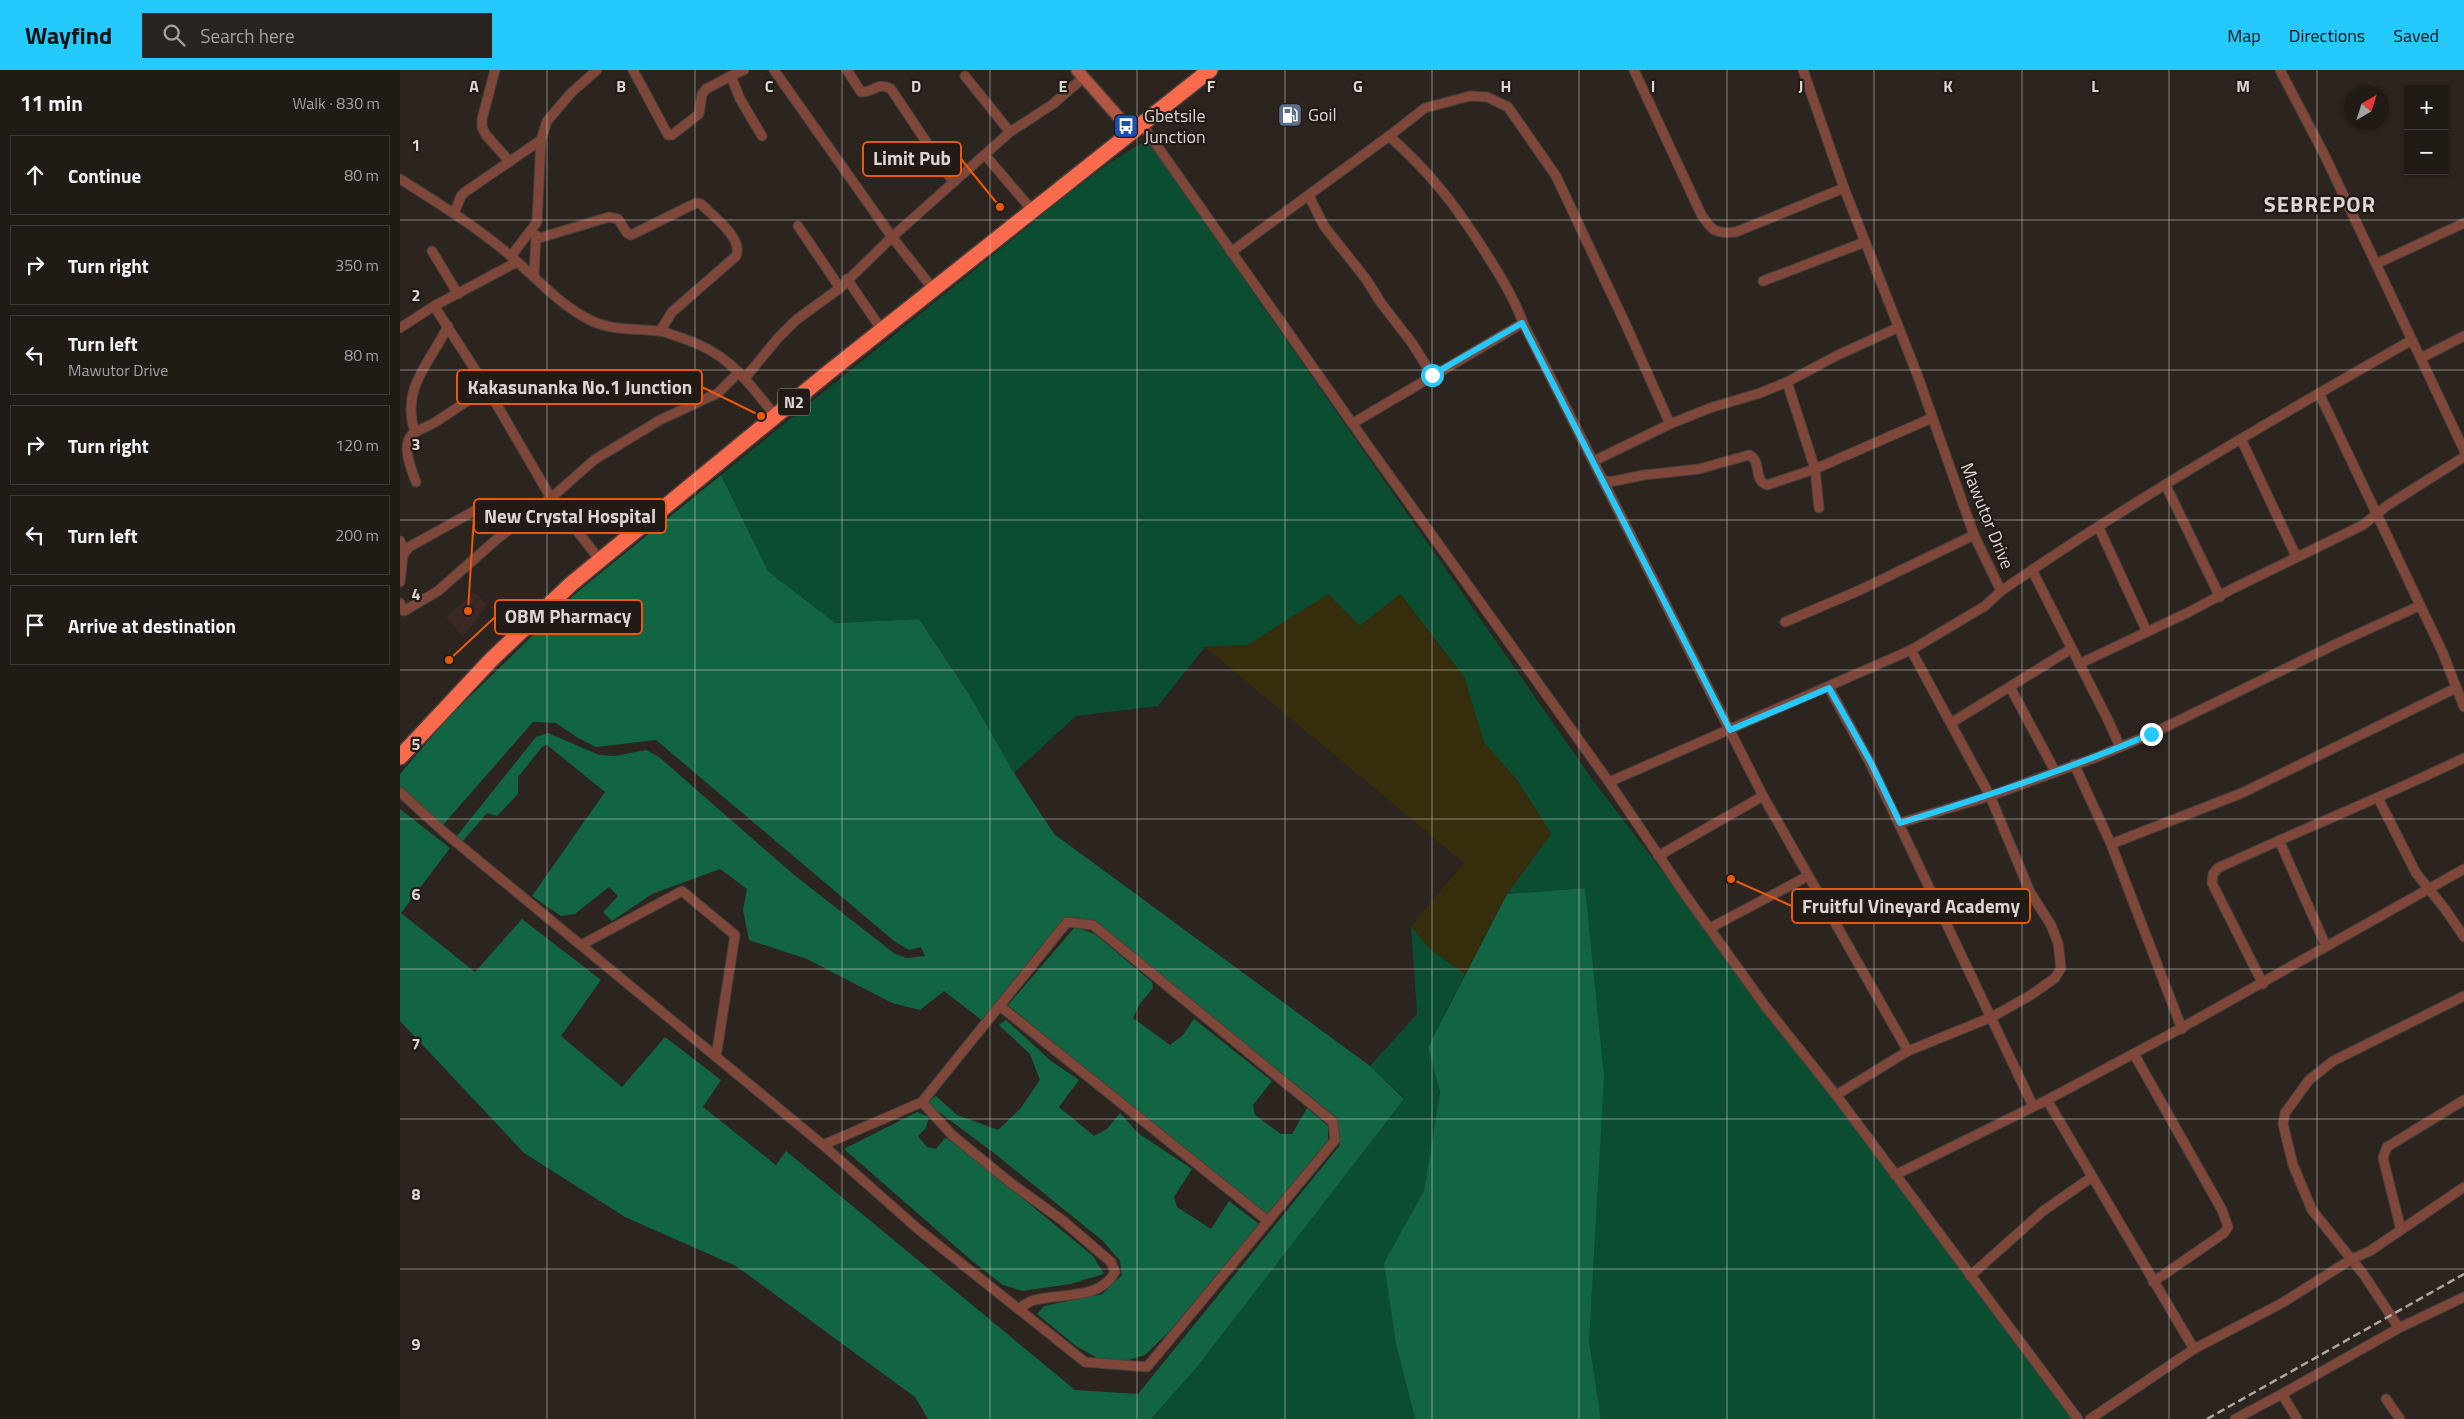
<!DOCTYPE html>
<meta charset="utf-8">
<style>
:root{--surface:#211b16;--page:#29241f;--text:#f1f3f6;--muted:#a2a1a1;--line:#3e3935;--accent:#24c9fe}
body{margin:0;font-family:"Titillium Web",sans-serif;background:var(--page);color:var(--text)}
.controls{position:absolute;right:15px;top:15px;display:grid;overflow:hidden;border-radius:0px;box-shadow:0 1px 4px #0004}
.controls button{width:45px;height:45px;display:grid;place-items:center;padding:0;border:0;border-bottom:1px solid var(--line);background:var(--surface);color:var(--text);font:25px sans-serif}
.compass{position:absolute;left:1944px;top:15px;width:45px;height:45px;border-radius:50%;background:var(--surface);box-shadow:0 1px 4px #0004;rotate:39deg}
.stop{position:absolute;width:15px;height:15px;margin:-11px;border:4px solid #24c9fe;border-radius:50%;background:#fff}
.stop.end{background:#24c9fe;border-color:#fff;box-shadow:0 1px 5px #0008}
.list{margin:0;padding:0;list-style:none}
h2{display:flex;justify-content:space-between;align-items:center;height:65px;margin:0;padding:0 20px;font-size:21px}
h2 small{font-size:16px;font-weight:400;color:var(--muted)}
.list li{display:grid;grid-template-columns:32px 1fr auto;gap:15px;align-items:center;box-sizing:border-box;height:80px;margin:0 10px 10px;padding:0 10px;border:1px solid var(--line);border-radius:0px}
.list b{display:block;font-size:19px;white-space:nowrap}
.list p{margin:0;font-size:16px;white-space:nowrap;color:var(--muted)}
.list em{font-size:16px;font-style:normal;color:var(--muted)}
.icon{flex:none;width:28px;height:28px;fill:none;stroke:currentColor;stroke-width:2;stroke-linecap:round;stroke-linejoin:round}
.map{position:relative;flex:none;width:2064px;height:1349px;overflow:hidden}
header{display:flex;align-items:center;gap:30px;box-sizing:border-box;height:70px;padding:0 25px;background:var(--accent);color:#111}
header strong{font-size:24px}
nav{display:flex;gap:28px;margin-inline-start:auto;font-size:18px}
.search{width:350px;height:45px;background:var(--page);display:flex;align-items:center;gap:12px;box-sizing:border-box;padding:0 18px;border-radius:0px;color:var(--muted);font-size:19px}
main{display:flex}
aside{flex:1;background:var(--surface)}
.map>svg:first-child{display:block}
</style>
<header>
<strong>Wayfind</strong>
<div class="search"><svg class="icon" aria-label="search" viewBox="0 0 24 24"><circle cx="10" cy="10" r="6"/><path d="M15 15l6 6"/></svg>Search here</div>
<nav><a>Map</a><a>Directions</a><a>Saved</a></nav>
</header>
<main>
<aside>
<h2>11 min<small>Walk · 830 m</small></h2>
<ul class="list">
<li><svg class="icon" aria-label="ahead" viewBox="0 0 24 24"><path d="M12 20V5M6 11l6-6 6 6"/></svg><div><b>Continue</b></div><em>80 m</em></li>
<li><svg class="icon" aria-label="right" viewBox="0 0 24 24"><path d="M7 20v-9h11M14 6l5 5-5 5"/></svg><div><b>Turn right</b></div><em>350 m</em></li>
<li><svg class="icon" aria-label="left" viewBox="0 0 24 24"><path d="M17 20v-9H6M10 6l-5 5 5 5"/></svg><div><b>Turn left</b><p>Mawutor Drive</p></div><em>80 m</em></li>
<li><svg class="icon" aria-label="right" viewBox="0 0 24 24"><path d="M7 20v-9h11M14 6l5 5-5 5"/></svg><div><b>Turn right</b></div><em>120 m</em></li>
<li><svg class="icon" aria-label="left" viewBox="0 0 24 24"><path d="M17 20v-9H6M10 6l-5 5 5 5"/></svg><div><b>Turn left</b></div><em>200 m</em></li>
<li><svg class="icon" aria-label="arrive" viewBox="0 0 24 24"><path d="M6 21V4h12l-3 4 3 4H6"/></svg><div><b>Arrive at destination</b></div></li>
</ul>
</aside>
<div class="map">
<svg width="2064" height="1349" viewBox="0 0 2064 1349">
<rect width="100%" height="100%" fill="#2c241e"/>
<path fill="#3b2724" d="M74,522l13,13 -24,32 -17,-20z"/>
<g fill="#0b4d31">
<path d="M747,70l445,639 489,640h-480l-12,-78 -4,-453 -78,6 44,-60 -34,-54 -33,-37 -20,-66 -63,-82 -41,31 -32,-31 -80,50 -43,2 -47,59 -82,10 -62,57 -45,-79 -50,-75 -84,4 -67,-52 -47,-96 346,-280 42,-32z"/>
<path d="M1011,856l18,22 36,26 -37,73 12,45 -16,99 -39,72 11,81 19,75h-264l46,-52 207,-269 -34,-32 47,-52z"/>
</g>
<g fill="#116542">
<path d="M321,405l47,96 67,52 84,-4 50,75 45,79 40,61 316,232 34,33 -207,268 -46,52h-223l-13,-22 -179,-131 -111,-49 -101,-64 -124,-132v-212l50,39 -49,65 74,59 47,-53 79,61 -40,56 61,51 43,-50 56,43 -18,27 73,58 10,-14 289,239 63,4 202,-249 -3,-27 -240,-194 -21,-7 -16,7 -77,97 -39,-30 -24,19 -28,-7 -85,-44 -58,-19 -6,-30 4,-21 -27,-20 -68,25 -40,27 -9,-9 15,-16 -9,-9 -34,27 -14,2 -29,-20 73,-104 -58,-47 -5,2 -24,30v17l-21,22 -10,-3 -25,29 -6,-5 80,-100 12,-4 51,22 16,1 31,-6 13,7 134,117 102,80 12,4 18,-2 -4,-9 -12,3 -15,-9 -238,-201 -60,7 -18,-9 -22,-15 -23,-1 -91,104 -42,-37v-15l46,-54 129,-126z"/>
<path d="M1185,818l19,189 -15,264 12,78h-186l-19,-75 -12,-81 40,-72 16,-99 -12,-45 79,-153z"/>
<path d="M675,857l20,7 57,48 1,6 -14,17 -6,13 37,27 13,-10 11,-16 78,62 -19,24 2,10 26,19h11l15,-26 21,18v14l-59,75 -6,-1 -255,-209z"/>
<path d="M606,950l45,41 28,19 -20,27 35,29 13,-7 13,-16 18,20 54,36 -18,28 3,10 34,22 18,-28 30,23 -88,106 -26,25 -20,6 -28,-3 -21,-12 -39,-32 7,-8 58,-12 20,-19 -2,-14 -17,-20 -109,-88 -63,-47 -2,-5 7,-5 21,19 41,15 22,-21 20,-29 -10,-26 -31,-29z"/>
<path d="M517,1042l12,5 -3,11 -8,8 9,11 9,2 9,-11 6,2 142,116 11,18 -34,10 -48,7 -19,-6 -32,-25 -127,-111z"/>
</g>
<path fill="#352d0c" d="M928,524l32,32 40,-32 64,83 20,66 33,37 34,54 -44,60 -42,80 -36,-26 -18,-22 53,-63 -259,-216 43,-2z"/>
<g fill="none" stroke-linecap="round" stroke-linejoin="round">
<defs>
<g id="street">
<path d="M95,0l-13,49v8l4,8 24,27"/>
<path d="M233,0l35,65h4l27,-21 3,-20 4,-5 25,-13"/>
<path d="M344,0l-13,6 9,23 22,37"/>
<path d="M447,0l14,22c12,1 17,-11 30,-3l62,93"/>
<path d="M1234,0l67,144c11,17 14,20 35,18l108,-44"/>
<path d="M1880,0l44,84 140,296"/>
<path d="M741,53l230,327 238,332 75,111 81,113 71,89 242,324"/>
<path d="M610,62l43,-28 31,-27"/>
<path d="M989,66l36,-28 45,-12 17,1 21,10 48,69 70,149 44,99"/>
<path d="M585,85l47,55"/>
<path d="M0,109c38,24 77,48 112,78 24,21 47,47 76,62 22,12 45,9 70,12 7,0 14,4 21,6 49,15 67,42 97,80"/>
<path d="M909,126l15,30 42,53 15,24 31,40 20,32"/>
<path d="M54,143l7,-17 4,-4 76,-52"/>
<path d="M398,156l42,62"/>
<path d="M136,169l73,-22 9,2 9,14 4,2 65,-32 5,1c12,12 43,35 35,52l-64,56 -12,19"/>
<path d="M32,181l26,43"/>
<path d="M831,182l158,-116c42,37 68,71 98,119 14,22 27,43 36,68"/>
<path d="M111,186l26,-34 4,-82 6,-19 24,-28 26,-23"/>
<path d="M1976,194l88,-41"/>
<path d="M134,207l2,-42"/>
<path d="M447,209l35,51"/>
<path d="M1363,211l102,-39"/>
<path d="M534,220l-42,-53 118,-105 -45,-56"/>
<path d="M34,236l53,82 64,110 49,62"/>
<path d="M0,258l34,-22 83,-44"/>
<path d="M2021,288l43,-22"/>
<path d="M345,308l33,-40 18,-18 44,-32 52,-51 -118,-167"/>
<path d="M1387,312l28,87 4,39"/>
<path d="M1919,323l123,258 22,56"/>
<path d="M953,353l170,-100 240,473 145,255"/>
<path d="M15,362l19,-9 53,-35"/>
<path d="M1841,369l55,117"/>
<path d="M1194,391l76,-37 40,-16 50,-15 27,-11 49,-26 61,-28"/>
<path d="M1204,410l5,2 35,-7 55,-6 50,-14c13,5 4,26 18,30l48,-16 117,-51"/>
<path d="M16,412c-6,-16 -16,-39 -1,-50 -15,-43 15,-69 33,-106"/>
<path d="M1766,416l54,111"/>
<path d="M1699,458l48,104"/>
<path d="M0,471l5,10"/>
<path d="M1632,500l77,152 11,25"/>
<path d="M0,512l3,-27 6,-8 67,-37"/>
<path d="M1601,521c132,-91 272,-172 411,-251"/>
<path d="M0,533l4,8 34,-20 59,-52 54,-41 43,-38 66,-40 58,-27 21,-21"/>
<path d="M1385,552l75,-32 114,-55"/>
<path d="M1679,594l110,-52 43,-23 131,-64 25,-20 76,-48"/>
<path d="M1610,617l45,84"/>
<path d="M1429,618l40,73 164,345"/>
<path d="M1551,653l120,-74"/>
<path d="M1674,694l37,80 71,185"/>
<path d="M1209,712l302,-132 74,-44 16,-15 -27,-56 -57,-161 -73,-186 -41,-118"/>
<path d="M0,722l45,41 378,312 95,84 167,133 62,5 188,-227 -2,-18 -240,-197 -26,-3 -145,180 -99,43"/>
<path d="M1978,728l38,75 29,36 19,28"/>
<path d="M1500,753l90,-27 107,-39 54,-23 187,-91 81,-37"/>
<path d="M1879,770l47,106"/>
<path d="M1711,774l131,-51 214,-105"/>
<path d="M1258,786l105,-60"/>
<path d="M1310,858l98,-52"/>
<path d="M181,875l101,-54 53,44 -19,122"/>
<path d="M1863,914l-51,-101 1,-9 5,-6c82,-38 165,-71 246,-110"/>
<path d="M600,936l268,215"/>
<path d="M1734,984l88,156 6,17 -4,6 -71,49"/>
<path d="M1436,1025l72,-44 84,-34 39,-22 24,-17 6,-10 -3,-25 -7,-18 -21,-33 -40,-96 -79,-146"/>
<path d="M1647,1030l147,249"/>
<path d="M522,1032l30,33 60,49 50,36 49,42 4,10c-15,28 -53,21 -80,28 -6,1 -12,6 -17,9"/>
<path d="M1495,1105l152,-75 129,-69 288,-162"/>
<path d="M2001,1160l-18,-72 4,-11 77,-47"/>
<path d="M1570,1206l73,-65 49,-34"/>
<path d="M1999,1258l-35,-53 -52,-65 -19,-45 -10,-41 2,-11 24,-33 24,-19 131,-65"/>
<path d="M1882,1324l117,-66 65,-31"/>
<path d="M1986,1329l14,20"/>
<path d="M1690,1349l104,-70 88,-46 70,-44 18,-8 94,-64"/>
<path d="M1835,1349l47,-25 15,25"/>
</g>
<path id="secondary" d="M677,0l54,61"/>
<path id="highway" d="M0,687l91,-97 80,-76 258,-212 381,-302"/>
</defs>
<use href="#street" stroke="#48403b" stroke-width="11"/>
<use href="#secondary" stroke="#48403b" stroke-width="14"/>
<use href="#highway" stroke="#48403b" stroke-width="18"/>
<use href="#street" stroke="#7f463a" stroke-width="9"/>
<use href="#secondary" stroke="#b15643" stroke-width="11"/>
<use href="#highway" stroke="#fa6b4e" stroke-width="15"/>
<path stroke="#ada7a2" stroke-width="2.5" stroke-dasharray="8 4" stroke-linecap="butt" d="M1807,1349l257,-145"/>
</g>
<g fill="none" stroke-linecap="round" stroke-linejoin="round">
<path stroke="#24c9fe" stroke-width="6" d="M1032,305l90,-52 208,407 99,-42 41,73 30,62c85,-26 169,-54 251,-89"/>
</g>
<path fill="none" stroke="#dcd6d2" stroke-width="1" stroke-opacity="0.55" d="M147,0v1349M295,0v1349M442,0v1349M590,0v1349M737,0v1349M885,0v1349M1032,0v1349M1179,0v1349M1327,0v1349M1474,0v1349M1622,0v1349M1769,0v1349M1917,0v1349M0,150h2064M0,300h2064M0,450h2064M0,600h2064M0,749h2064M0,899h2064M0,1049h2064M0,1199h2064"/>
<defs>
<symbol id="fuel-square" viewBox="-11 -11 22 22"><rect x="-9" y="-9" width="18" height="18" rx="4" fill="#5c6f8a" stroke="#221a15"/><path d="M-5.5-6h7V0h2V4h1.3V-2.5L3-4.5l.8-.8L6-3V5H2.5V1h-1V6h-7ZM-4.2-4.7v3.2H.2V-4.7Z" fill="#fff"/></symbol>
<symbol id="bus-square" viewBox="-11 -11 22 22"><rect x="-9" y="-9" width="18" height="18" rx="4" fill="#1a4fb4" stroke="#221a15"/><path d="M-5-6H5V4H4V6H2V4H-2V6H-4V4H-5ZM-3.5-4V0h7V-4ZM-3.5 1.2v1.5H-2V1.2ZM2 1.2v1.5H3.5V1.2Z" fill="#fff"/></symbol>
</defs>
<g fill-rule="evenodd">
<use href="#fuel-square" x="876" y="31" width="28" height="28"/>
<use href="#bus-square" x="712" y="42" width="28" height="28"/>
</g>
<g text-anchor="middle" stroke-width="4.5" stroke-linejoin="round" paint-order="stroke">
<rect fill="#221a15" stroke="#a49e99" stroke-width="1" x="378" y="318.5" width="32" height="27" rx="4"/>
<g font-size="16" font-weight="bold" fill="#dcd6d2">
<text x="394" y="338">N2</text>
</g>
<g font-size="18" fill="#dcd6d2" stroke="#221a15" text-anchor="start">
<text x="908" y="51">Goil</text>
<text x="744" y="52">Gbetsile<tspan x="744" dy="21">Junction</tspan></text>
</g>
<g font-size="18" fill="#dcd6d2" stroke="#221a15">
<text transform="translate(1587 446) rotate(68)" y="6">Mawutor Drive</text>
</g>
<g font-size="22" font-weight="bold" letter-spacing="1" fill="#dcd6d2" stroke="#221a15">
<text x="1920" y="142">SEBREPOR</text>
</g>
</g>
<g font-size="16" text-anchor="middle" font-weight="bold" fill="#dcd6d2" stroke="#221a15" stroke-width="4.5" stroke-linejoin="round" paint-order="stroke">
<text x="74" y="22">A</text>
<text x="221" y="22">B</text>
<text x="369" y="22">C</text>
<text x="516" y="22">D</text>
<text x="663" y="22">E</text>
<text x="811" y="22">F</text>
<text x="958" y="22">G</text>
<text x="1106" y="22">H</text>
<text x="1253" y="22">I</text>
<text x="1401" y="22">J</text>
<text x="1548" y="22">K</text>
<text x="1695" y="22">L</text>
<text x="1843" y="22">M</text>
<text x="16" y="81">1</text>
<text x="16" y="231">2</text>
<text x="16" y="380">3</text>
<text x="16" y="530">4</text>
<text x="16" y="680">5</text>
<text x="16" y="830">6</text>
<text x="16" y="980">7</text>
<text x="16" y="1130">8</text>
<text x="16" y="1280">9</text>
</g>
<path fill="none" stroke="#e8590c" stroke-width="2" d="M600 137L561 89M361 346L302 317M68 541L74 446M49 590L95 547M1331 809L1392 836"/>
<g fill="#e8590c" stroke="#221a15" stroke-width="2">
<circle cx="600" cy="137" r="5"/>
<circle cx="361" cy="346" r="5"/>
<circle cx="68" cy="541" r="5"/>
<circle cx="49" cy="590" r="5"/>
<circle cx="1331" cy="809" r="5"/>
</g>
<g fill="#221a15" stroke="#e8590c" stroke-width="2">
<rect x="463" y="72" width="98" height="34" rx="5"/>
<rect x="57" y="300" width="245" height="34" rx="5"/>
<rect x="74" y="429" width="192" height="34" rx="5"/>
<rect x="95" y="530" width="147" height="34" rx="5"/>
<rect x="1392" y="819" width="238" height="34" rx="5"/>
</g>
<g font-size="19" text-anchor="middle" font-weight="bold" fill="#dcd6d2">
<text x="512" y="95">Limit Pub</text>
<text x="180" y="324">Kakasunanka No.1 Junction</text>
<text x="170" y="453">New Crystal Hospital</text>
<text x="168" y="553">OBM Pharmacy</text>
<text x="1511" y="843">Fruitful Vineyard Academy</text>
</g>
</svg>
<div class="controls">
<button>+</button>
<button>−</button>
</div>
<svg class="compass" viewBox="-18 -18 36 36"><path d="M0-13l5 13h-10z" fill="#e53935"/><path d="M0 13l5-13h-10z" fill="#a2a1a1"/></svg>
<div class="stop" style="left:1032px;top:305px"></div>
<div class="stop end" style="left:1751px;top:664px"></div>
</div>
</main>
